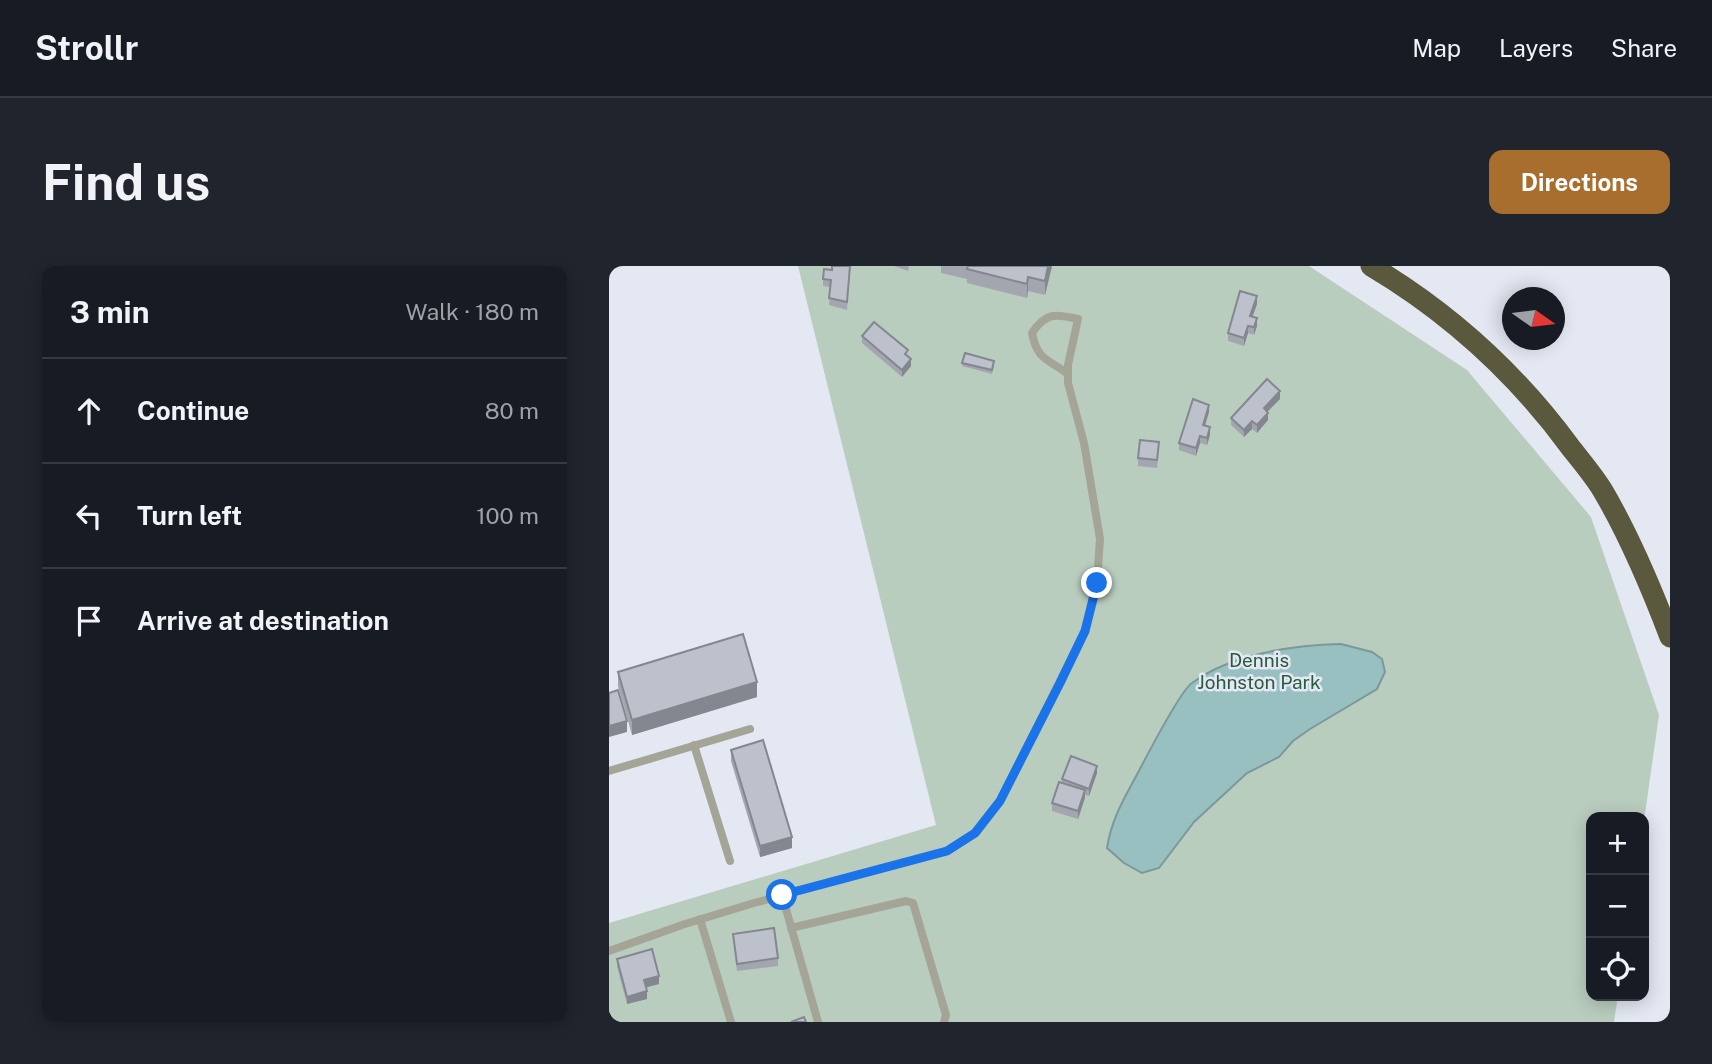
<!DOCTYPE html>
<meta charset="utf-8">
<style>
:root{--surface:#171b24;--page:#20242c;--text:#f1f3f6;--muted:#9ea1a6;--line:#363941;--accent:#a76e2d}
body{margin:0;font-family:"Public Sans",sans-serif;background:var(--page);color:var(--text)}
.controls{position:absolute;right:21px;bottom:21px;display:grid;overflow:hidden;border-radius:14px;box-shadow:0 4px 18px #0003}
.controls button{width:63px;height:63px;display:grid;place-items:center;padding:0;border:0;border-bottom:2px solid var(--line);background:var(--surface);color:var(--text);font:35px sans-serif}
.compass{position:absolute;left:893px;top:21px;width:63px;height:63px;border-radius:50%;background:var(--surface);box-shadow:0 4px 18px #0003;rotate:104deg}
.stop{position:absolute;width:21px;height:21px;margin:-16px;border:5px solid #1a73e8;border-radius:50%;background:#fff}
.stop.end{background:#1a73e8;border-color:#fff;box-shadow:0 2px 7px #0008}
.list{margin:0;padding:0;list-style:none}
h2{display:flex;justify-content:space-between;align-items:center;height:91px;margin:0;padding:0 28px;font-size:30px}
h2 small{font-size:23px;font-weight:400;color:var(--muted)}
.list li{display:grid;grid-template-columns:46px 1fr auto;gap:21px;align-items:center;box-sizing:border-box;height:105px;padding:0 28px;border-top:2px solid var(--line)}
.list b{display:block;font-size:26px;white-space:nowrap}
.list em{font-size:23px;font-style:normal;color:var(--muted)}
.icon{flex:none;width:38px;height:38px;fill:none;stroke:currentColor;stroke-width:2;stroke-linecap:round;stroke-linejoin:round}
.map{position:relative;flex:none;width:1061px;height:756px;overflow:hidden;border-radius:14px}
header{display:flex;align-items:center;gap:42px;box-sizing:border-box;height:98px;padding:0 35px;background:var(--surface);border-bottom:2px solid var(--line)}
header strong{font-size:33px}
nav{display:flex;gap:38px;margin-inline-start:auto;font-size:24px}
.intro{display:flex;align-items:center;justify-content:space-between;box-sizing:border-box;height:168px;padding:0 42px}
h1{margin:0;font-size:49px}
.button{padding:18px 32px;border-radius:14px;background:var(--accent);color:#fff;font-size:24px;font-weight:700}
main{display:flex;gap:42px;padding:0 42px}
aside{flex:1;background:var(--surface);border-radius:14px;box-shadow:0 4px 18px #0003}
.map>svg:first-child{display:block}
</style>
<header>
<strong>Strollr</strong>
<nav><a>Map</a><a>Layers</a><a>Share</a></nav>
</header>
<div class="intro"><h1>Find us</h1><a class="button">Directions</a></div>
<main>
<aside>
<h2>3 min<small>Walk · 180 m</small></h2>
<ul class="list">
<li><svg class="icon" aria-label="ahead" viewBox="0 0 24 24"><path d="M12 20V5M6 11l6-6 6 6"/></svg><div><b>Continue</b></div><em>80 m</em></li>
<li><svg class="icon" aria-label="left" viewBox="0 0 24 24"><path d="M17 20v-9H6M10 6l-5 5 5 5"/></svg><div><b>Turn left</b></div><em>100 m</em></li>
<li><svg class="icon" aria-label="arrive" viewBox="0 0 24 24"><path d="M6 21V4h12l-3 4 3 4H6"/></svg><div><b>Arrive at destination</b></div></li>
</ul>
</aside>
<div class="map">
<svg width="1061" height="756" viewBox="0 0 1061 756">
<rect width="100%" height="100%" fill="#e4e8f3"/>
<path fill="#b9cdbf" d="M189,0h511l158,104 124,147 68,198 -15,106v-4h-53v179h27l-4,26h-1005v-99l327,-98z"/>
<path fill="#98c0c1" stroke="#7b989a" stroke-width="2" d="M732,378l31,8 10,7 3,13 -8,17 -67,40 -17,12 -14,16 -32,16 -53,49 -35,46 -17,5 -18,-10 -17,-15c5,-32 20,-54 35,-83 8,-15 39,-75 50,-82 39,-29 102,-38 149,-39z"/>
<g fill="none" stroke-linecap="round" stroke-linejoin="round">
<g stroke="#a5a597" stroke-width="8">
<path d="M85,479l36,116"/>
<path d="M0,505l141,-42"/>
<path d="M173,629l36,127"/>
<path d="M91,653l31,103"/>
<path d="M182,662l115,-27 7,2 33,112 -2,7"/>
<path d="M0,685l76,-27 69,-21 193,-52 29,-18 24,-32 85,-170 12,-48 3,-44 -16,-96 -16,-60v-18l10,-46c-23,-5 -32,-7 -46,14 5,27 16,26 36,41"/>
</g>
<path stroke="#5a593d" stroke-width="21" d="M762,0c79,47 145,107 200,182 11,14 23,28 32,43 27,46 48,96 67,146"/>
</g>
<g fill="#a3a6af">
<path d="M241,0l-3,44 -18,-5 1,-18 -7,-1v-7l9,-9z"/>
<path d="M285,0h15l-1,5z"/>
<path d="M332,0h111l-7,29 -17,-4 -1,7 -60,-15v-4l-26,-6z"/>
<path d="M648,38l-5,13 5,9 -3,9 -6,-2 -4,13 -16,-5v-8z"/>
<path d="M253,70l49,30 -9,11 -40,-34z"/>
<path d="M353,97l32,2 -2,9 -30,-8z"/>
<path d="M671,133l-13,13 1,8 -11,13 -5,-4 -8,8 -13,-12v-7z"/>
<path d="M600,146l-4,13 5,10 -3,10 -7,-2 -4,13 -17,-6v-7z"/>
<path d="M550,184l-2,18 -19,-2v-8z"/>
<path d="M9,406l139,25 -125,38 -14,-49z"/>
<path d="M122,484l61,98 -32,9 -29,-96z"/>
<path d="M488,507l-8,23 -4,-1 -7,24 -26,-8v-8l10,-20v-4z"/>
<path d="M124,668l45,24v8l-41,5z"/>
<path d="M8,693l42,25 -13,3 1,12 -20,5 -10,-37z"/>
</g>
<g fill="#84878f">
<path d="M439,0h4l-7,29v-14z"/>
<path d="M419,11v14l-1,7v-14z"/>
<path d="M648,30v8l-7,20v-8z"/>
<path d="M648,52v8l-3,9v-8z"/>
<path d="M639,60v7l-4,13v-8z"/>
<path d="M302,93v7l-9,11v-7z"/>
<path d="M671,125v8l-16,16v-7z"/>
<path d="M600,139v7l-6,20v-7z"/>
<path d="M659,147v7l-11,13v-8z"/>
<path d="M643,155v8l-8,8v-7z"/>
<path d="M601,161v8l-3,10v-7z"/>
<path d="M591,170v7l-4,13v-8z"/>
<path d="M148,416v15l-125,38v-15z"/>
<path d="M18,455v11l-18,5v-11z"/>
<path d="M488,500v7l-8,23v-7z"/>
<path d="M476,524v8l-7,21v-8z"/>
<path d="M183,571v11l-32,9v-11z"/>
<path d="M50,710v8l-15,4v-8z"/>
<path d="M38,725v8l-20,5v-7z"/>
</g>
<g fill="#bdc1cc" stroke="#84878f" stroke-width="2">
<path d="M223,0h18l-3,36 -18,-4 2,-18 -8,-1 1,-10 8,1z"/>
<path d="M359,0h80l-3,15 -17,-4 -1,7 -60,-15z"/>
<path d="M631,25l17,5 -7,20 7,2 -3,9 -6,-1 -4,12 -16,-5z"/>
<path d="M265,56l34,28 -3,4 6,5 -9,11 -40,-34z"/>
<path d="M356,87l29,8 -2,9 -30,-7z"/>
<path d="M658,113l13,12 -16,17 4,5 -11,12 -5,-4 -8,9 -13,-12z"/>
<path d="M584,133l16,6 -6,20 7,2 -3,11 -7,-2 -4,12 -17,-5z"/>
<path d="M531,174l19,2 -2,18 -19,-2z"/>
<path d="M134,368l14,48 -125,38 -14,-48z"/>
<path d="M9,424l9,31 -18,5v-33z"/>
<path d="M154,474l29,97 -32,9 -29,-96z"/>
<path d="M462,490l26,10 -8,23 -27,-10z"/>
<path d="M450,516l26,8 -7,21 -26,-8z"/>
<path d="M165,662l4,30 -41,6 -4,-30z"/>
<path d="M43,683l7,27 -15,4 3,11 -20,6 -10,-38z"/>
<path d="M195,751l2,5h-15z"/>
</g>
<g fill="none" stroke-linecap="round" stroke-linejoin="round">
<path stroke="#1a73e8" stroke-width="9" d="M173,629l165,-44 28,-18 25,-32 60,-118 25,-52 12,-48"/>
</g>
<g text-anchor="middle" stroke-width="5" stroke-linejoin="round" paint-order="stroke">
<g font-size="19" fill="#295b3e" stroke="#e4e8f3">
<text x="650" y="401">Dennis<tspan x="650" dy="22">Johnston Park</tspan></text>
</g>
</g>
</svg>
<div class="controls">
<button>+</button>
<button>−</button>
<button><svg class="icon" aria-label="locate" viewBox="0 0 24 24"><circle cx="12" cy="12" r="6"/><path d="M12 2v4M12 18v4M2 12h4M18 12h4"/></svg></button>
</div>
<svg class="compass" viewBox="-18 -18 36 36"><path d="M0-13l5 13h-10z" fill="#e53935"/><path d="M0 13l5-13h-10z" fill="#9ea1a6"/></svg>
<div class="stop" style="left:173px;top:629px"></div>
<div class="stop end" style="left:488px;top:317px"></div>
</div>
</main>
